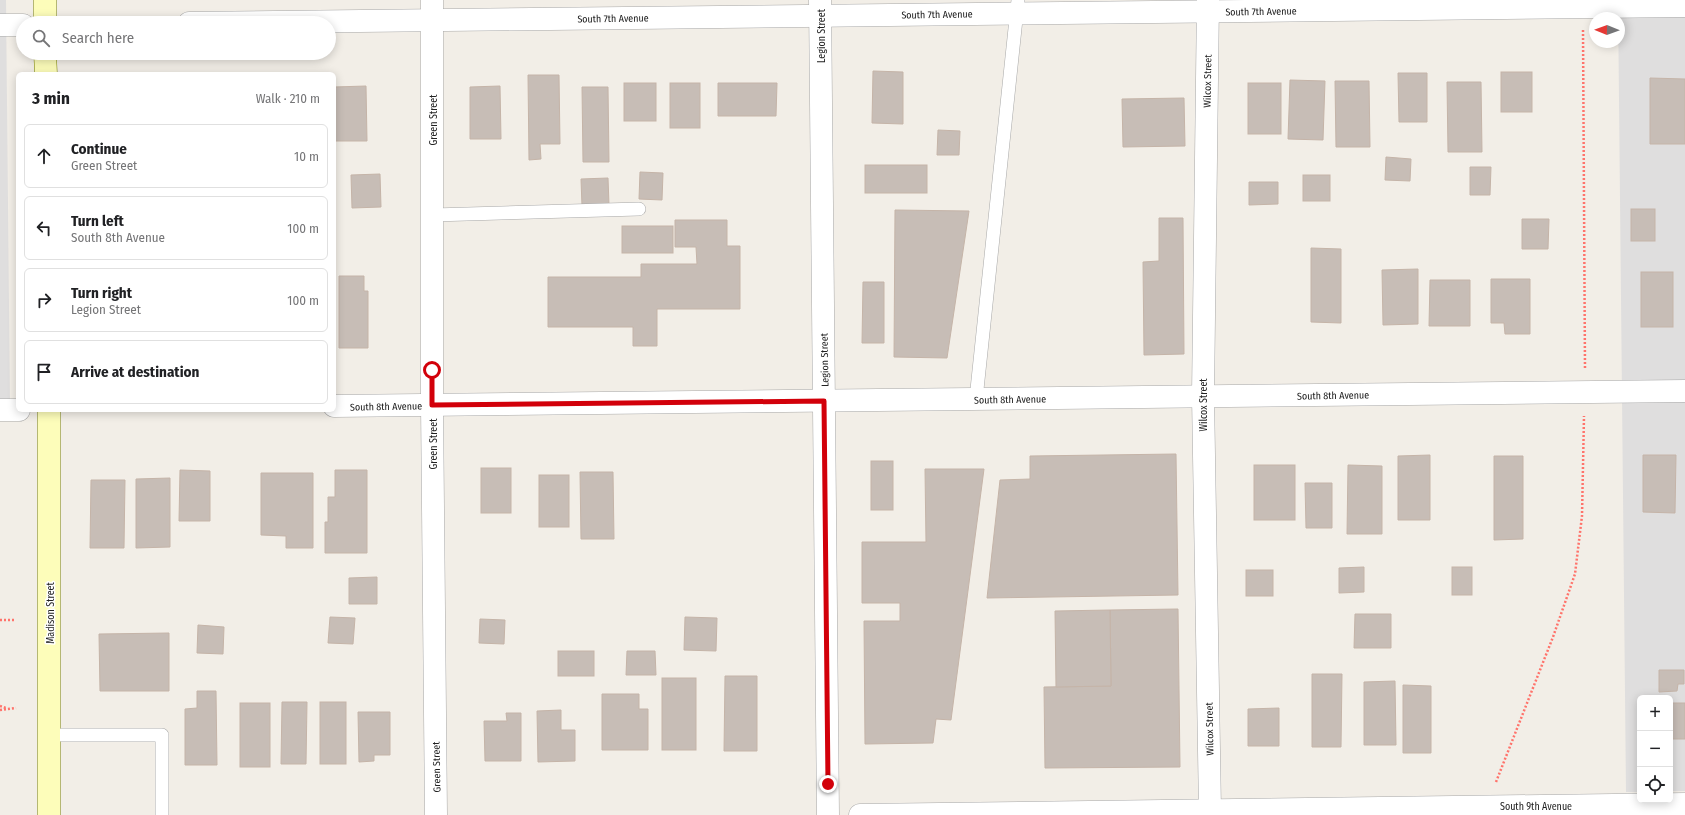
<!DOCTYPE html>
<meta charset="utf-8">
<style>
:root{--surface:#fff;--page:#f6f6f6;--text:#202124;--muted:#757577;--line:#e0e0e0}
body{margin:0;font-family:"Fira Sans Condensed",sans-serif;background:var(--page);color:var(--text)}
.controls{position:absolute;right:12px;bottom:12px;display:grid;overflow:hidden;border-radius:6px;box-shadow:0 2px 10px #0003}
.controls button{width:36px;height:36px;display:grid;place-items:center;padding:0;border:0;border-bottom:1px solid var(--line);background:var(--surface);color:var(--text);font:20px sans-serif}
.compass{position:absolute;left:1589px;top:12px;width:36px;height:36px;border-radius:50%;background:var(--surface);box-shadow:0 2px 10px #0003;rotate:271deg}
.stop{position:absolute;width:12px;height:12px;margin:-9px;border:3px solid #d2000a;border-radius:50%;background:#fff}
.stop.end{background:#d2000a;border-color:#fff;box-shadow:0 1px 4px #0008}
.list{margin:0;padding:0;list-style:none}
h2{display:flex;justify-content:space-between;align-items:center;height:52px;margin:0;padding:0 16px;font-size:17px}
h2 small{font-size:13px;font-weight:400;color:var(--muted)}
.list li{display:grid;grid-template-columns:26px 1fr auto;gap:12px;align-items:center;box-sizing:border-box;height:64px;margin:0 8px 8px;padding:0 8px;border:1px solid var(--line);border-radius:6px}
.list b{display:block;font-size:15px;white-space:nowrap}
.list p{margin:0;font-size:13px;white-space:nowrap;color:var(--muted)}
.list em{font-size:13px;font-style:normal;color:var(--muted)}
.icon{flex:none;width:22px;height:22px;fill:none;stroke:currentColor;stroke-width:2;stroke-linecap:round;stroke-linejoin:round}
.map{position:relative;flex:none;width:1685px;height:815px;overflow:hidden}
.search{position:absolute;background:var(--surface);box-shadow:0 2px 10px #0003;left:16px;top:16px;width:320px;height:44px;display:flex;align-items:center;gap:10px;box-sizing:border-box;padding:0 14px;border-radius:22px;color:var(--muted);font-size:15px}
.panel{position:absolute;background:var(--surface);box-shadow:0 2px 10px #0003;left:16px;top:72px;width:320px;height:340px;border-radius:6px}
.map>svg:first-child{display:block}
</style>
<div class="map">
<svg width="1685" height="815" viewBox="0 0 1685 815">
<rect width="100%" height="100%" fill="#f2eee7"/>
<g fill="#dfdede">
<path d="M0,0h6l4,411h-10z"/>
<path d="M1618,0h67v791h-15v-93h-30v94h-14z"/>
</g>
<g fill="#c7bdb6" stroke="#c5b4a8">
<path d="M873,71l30,1v52l-31,-1z"/>
<rect x="1501" y="72" width="31" height="40"/>
<path d="M1398,73h29v49h-28z"/>
<path d="M528,75h31l1,69h-20l1,15 -12,1z"/>
<path d="M1650,78l35,1v65h-35z"/>
<path d="M1290,80l35,1 -2,59 -35,-1z"/>
<path d="M1335,81h34l1,66h-34z"/>
<path d="M1447,82h34l1,70h-34z"/>
<rect x="624" y="83" width="32" height="38"/>
<rect x="670" y="83" width="30" height="45"/>
<path d="M718,83h59l-1,33h-58z"/>
<rect x="1248" y="83" width="33" height="51"/>
<path d="M366,86l1,55h-33v-54z"/>
<path d="M500,86l1,53h-31v-52z"/>
<path d="M582,87h26l1,75h-26z"/>
<path d="M1184,98l1,48 -62,1 -1,-48z"/>
<path d="M938,130l22,1 -1,24h-22z"/>
<path d="M1386,157l25,2 -1,22 -25,-1z"/>
<rect x="865" y="165" width="62" height="28"/>
<path d="M1470,167h21l-1,28h-20z"/>
<path d="M640,172l23,1 -1,27 -23,-1z"/>
<path d="M380,174l1,33 -29,1 -1,-33z"/>
<rect x="1303" y="175" width="27" height="26"/>
<path d="M608,178l1,27 -27,1 -1,-27z"/>
<path d="M1249,182h29v22l-29,1z"/>
<rect x="1631" y="209" width="24" height="32"/>
<path d="M895,210l74,1 -22,147 -53,-1z"/>
<path d="M1159,218h24l1,136 -40,1 -1,-93 16,-1z"/>
<path d="M1522,219h27l-1,30h-26z"/>
<path d="M675,220h52v26h13v63h-83v37h-24v-19h-85v-50h93v-13h56l-1,-17h-21z"/>
<rect x="622" y="226" width="51" height="27"/>
<path d="M1311,248l30,1v74l-30,-1z"/>
<path d="M1418,269v55l-35,1 -1,-55z"/>
<rect x="1641" y="272" width="32" height="55"/>
<path d="M339,276h25v15h4v57h-29z"/>
<path d="M1491,279h39v55h-25l-1,-11h-13z"/>
<path d="M1430,280h40v46h-41z"/>
<path d="M863,282h21v61h-22z"/>
<path d="M1176,454l2,141 -191,3 13,-118 30,-1v-23z"/>
<path d="M1430,455v65h-32v-64z"/>
<path d="M1643,455h33l-1,58 -32,-1z"/>
<path d="M1494,456h29v83l-29,1z"/>
<rect x="871" y="461" width="22" height="49"/>
<rect x="1254" y="465" width="41" height="55"/>
<path d="M1348,465l34,1v68h-35z"/>
<rect x="481" y="468" width="30" height="45"/>
<path d="M925,469h59l-33,251 -15,-1 -3,24 -68,1 -1,-123h36v-18h-38v-61h64z"/>
<path d="M180,470l30,1v50h-31z"/>
<path d="M335,470h32v83h-42v-31h3v-25h7z"/>
<path d="M580,472h33l1,67h-33z"/>
<path d="M261,473h52v75h-27v-12l-25,-1z"/>
<rect x="539" y="475" width="30" height="52"/>
<path d="M170,478v69l-34,1v-69z"/>
<path d="M91,480h34l-1,68h-34z"/>
<path d="M1305,483h27v45h-26z"/>
<path d="M1364,567v25l-25,1v-25z"/>
<rect x="1452" y="567" width="20" height="28"/>
<rect x="1246" y="570" width="27" height="26"/>
<path d="M377,577v27h-28v-26z"/>
<path d="M1178,609l2,158 -135,1 -1,-81 67,-1 -1,-76z"/>
<path d="M1110,610l1,76 -55,1 -1,-76z"/>
<path d="M1355,614h36v34h-37z"/>
<path d="M330,617l25,1 -2,26 -25,-1z"/>
<path d="M685,617l32,1 -1,33 -32,-1z"/>
<path d="M480,619l25,1 -1,24 -25,-1z"/>
<path d="M198,625l26,2 -1,27 -26,-1z"/>
<path d="M169,633v58h-69l-1,-57z"/>
<rect x="558" y="651" width="36" height="25"/>
<path d="M627,651h28l1,24h-30z"/>
<path d="M1659,670h25v14h-6l-1,7 -18,1z"/>
<path d="M1312,674h30l-1,73h-29z"/>
<path d="M725,676h32v75h-33z"/>
<rect x="662" y="678" width="34" height="72"/>
<path d="M1395,681l1,64h-32v-63z"/>
<path d="M1403,685l28,1v67h-28z"/>
<path d="M197,691h19l1,74h-32v-56l12,-1z"/>
<path d="M602,694h37v15h9v41h-46z"/>
<path d="M282,702h25l-1,62h-25z"/>
<rect x="320" y="702" width="26" height="62"/>
<rect x="240" y="703" width="30" height="64"/>
<rect x="1670" y="703" width="15" height="36"/>
<path d="M1279,708v38h-31v-37z"/>
<path d="M561,710v20h14v31l-37,1 -1,-51z"/>
<path d="M358,712h32v43h-16v6l-15,1z"/>
<path d="M506,713h15v48h-36l-1,-40h23z"/>
</g>
<g fill="none" stroke-linecap="round" stroke-linejoin="round">
<defs>
<g id="service">
<path d="M433,215l206,-6"/>
<path d="M976,399l42,-399"/>
<path d="M50,735h112v80"/>
</g>
<g id="minor">
<path d="M432,0v405l4,410"/>
<path d="M820,0l8,815"/>
<path d="M1208,0l-5,396 7,414"/>
<path d="M189,23l1496,-17"/>
<path d="M0,25h23"/>
<path d="M334,406l1351,-15"/>
<path d="M0,410h19"/>
</g>
<path id="tertiary" d="M860,815l825,-11"/>
<g id="secondary">
<path d="M45,0v23"/>
<path d="M45,53l1,21"/>
<path d="M49,815v-405"/>
</g>
</defs>
<use href="#service" stroke="#a8a8a8" stroke-width="14"/>
<use href="#minor" stroke="#a8a8a8" stroke-width="23"/>
<use href="#tertiary" stroke="#a8a8a8" stroke-width="23"/>
<use href="#secondary" stroke="#788000" stroke-width="23"/>
<g stroke="#ff736b" stroke-width="2.5" stroke-dasharray="2 2" stroke-linecap="butt">
<path d="M1583,30l2,339"/>
<path d="M0,620h16"/>
<path d="M0,706l6,2"/>
<path d="M0,710l16,-2"/>
<path d="M1496,782l57,-145 22,-63 7,-58 2,-100"/>
</g>
<use href="#service" stroke="#fff" stroke-width="13"/>
<use href="#minor" stroke="#fff" stroke-width="22"/>
<use href="#tertiary" stroke="#fff" stroke-width="22"/>
<use href="#secondary" stroke="#fdfdba" stroke-width="22"/>
</g>
<g fill="none" stroke-linecap="round" stroke-linejoin="round">
<path stroke="#d2000a" stroke-width="5" d="M432,370v35l392,-4 4,383"/>
</g>
<g text-anchor="middle" stroke-width="3" stroke-linejoin="round" paint-order="stroke">
<g font-size="10" fill="#212121" stroke="#fff">
<text transform="translate(1261 11) rotate(-1)" y="4">South 7th Avenue</text>
<text transform="translate(937 14) rotate(-1)" y="4">South 7th Avenue</text>
<text transform="translate(613 18) rotate(-1)" y="4">South 7th Avenue</text>
<text transform="translate(821 36) rotate(-90)" y="4">Legion Street</text>
<text transform="translate(1207 81) rotate(-89)" y="4">Wilcox Street</text>
<text transform="translate(433 120) rotate(-90)" y="4">Green Street</text>
<text transform="translate(824 360) rotate(-91)" y="4">Legion Street</text>
<text transform="translate(1333 395) rotate(-1)" y="4">South 8th Avenue</text>
<text transform="translate(1010 399) rotate(-1)" y="4">South 8th Avenue</text>
<text transform="translate(1203 405) rotate(-90)" y="4">Wilcox Street</text>
<text transform="translate(386 406) rotate(-1)" y="4">South 8th Avenue</text>
<text transform="translate(433 444) rotate(-90)" y="4">Green Street</text>
<text transform="translate(50 613) rotate(-90)" y="4">Madison Street</text>
<text transform="translate(1209 729) rotate(-91)" y="4">Wilcox Street</text>
<text transform="translate(436 767) rotate(-91)" y="4">Green Street</text>
<text x="1536" y="810">South 9th Avenue</text>
</g>
</g>
</svg>
<div class="controls">
<button>+</button>
<button>−</button>
<button><svg class="icon" aria-label="locate" viewBox="0 0 24 24"><circle cx="12" cy="12" r="6"/><path d="M12 2v4M12 18v4M2 12h4M18 12h4"/></svg></button>
</div>
<svg class="compass" viewBox="-18 -18 36 36"><path d="M0-13l5 13h-10z" fill="#e53935"/><path d="M0 13l5-13h-10z" fill="#757577"/></svg>
<div class="stop" style="left:432px;top:370px"></div>
<div class="stop end" style="left:828px;top:784px"></div>
<div class="search"><svg class="icon" aria-label="search" viewBox="0 0 24 24"><circle cx="10" cy="10" r="6"/><path d="M15 15l6 6"/></svg>Search here</div>
<section class="panel">
<h2>3 min<small>Walk · 210 m</small></h2>
<ul class="list">
<li><svg class="icon" aria-label="ahead" viewBox="0 0 24 24"><path d="M12 20V5M6 11l6-6 6 6"/></svg><div><b>Continue</b><p>Green Street</p></div><em>10 m</em></li>
<li><svg class="icon" aria-label="left" viewBox="0 0 24 24"><path d="M17 20v-9H6M10 6l-5 5 5 5"/></svg><div><b>Turn left</b><p>South 8th Avenue</p></div><em>100 m</em></li>
<li><svg class="icon" aria-label="right" viewBox="0 0 24 24"><path d="M7 20v-9h11M14 6l5 5-5 5"/></svg><div><b>Turn right</b><p>Legion Street</p></div><em>100 m</em></li>
<li><svg class="icon" aria-label="arrive" viewBox="0 0 24 24"><path d="M6 21V4h12l-3 4 3 4H6"/></svg><div><b>Arrive at destination</b></div></li>
</ul>
</section>
</div>
